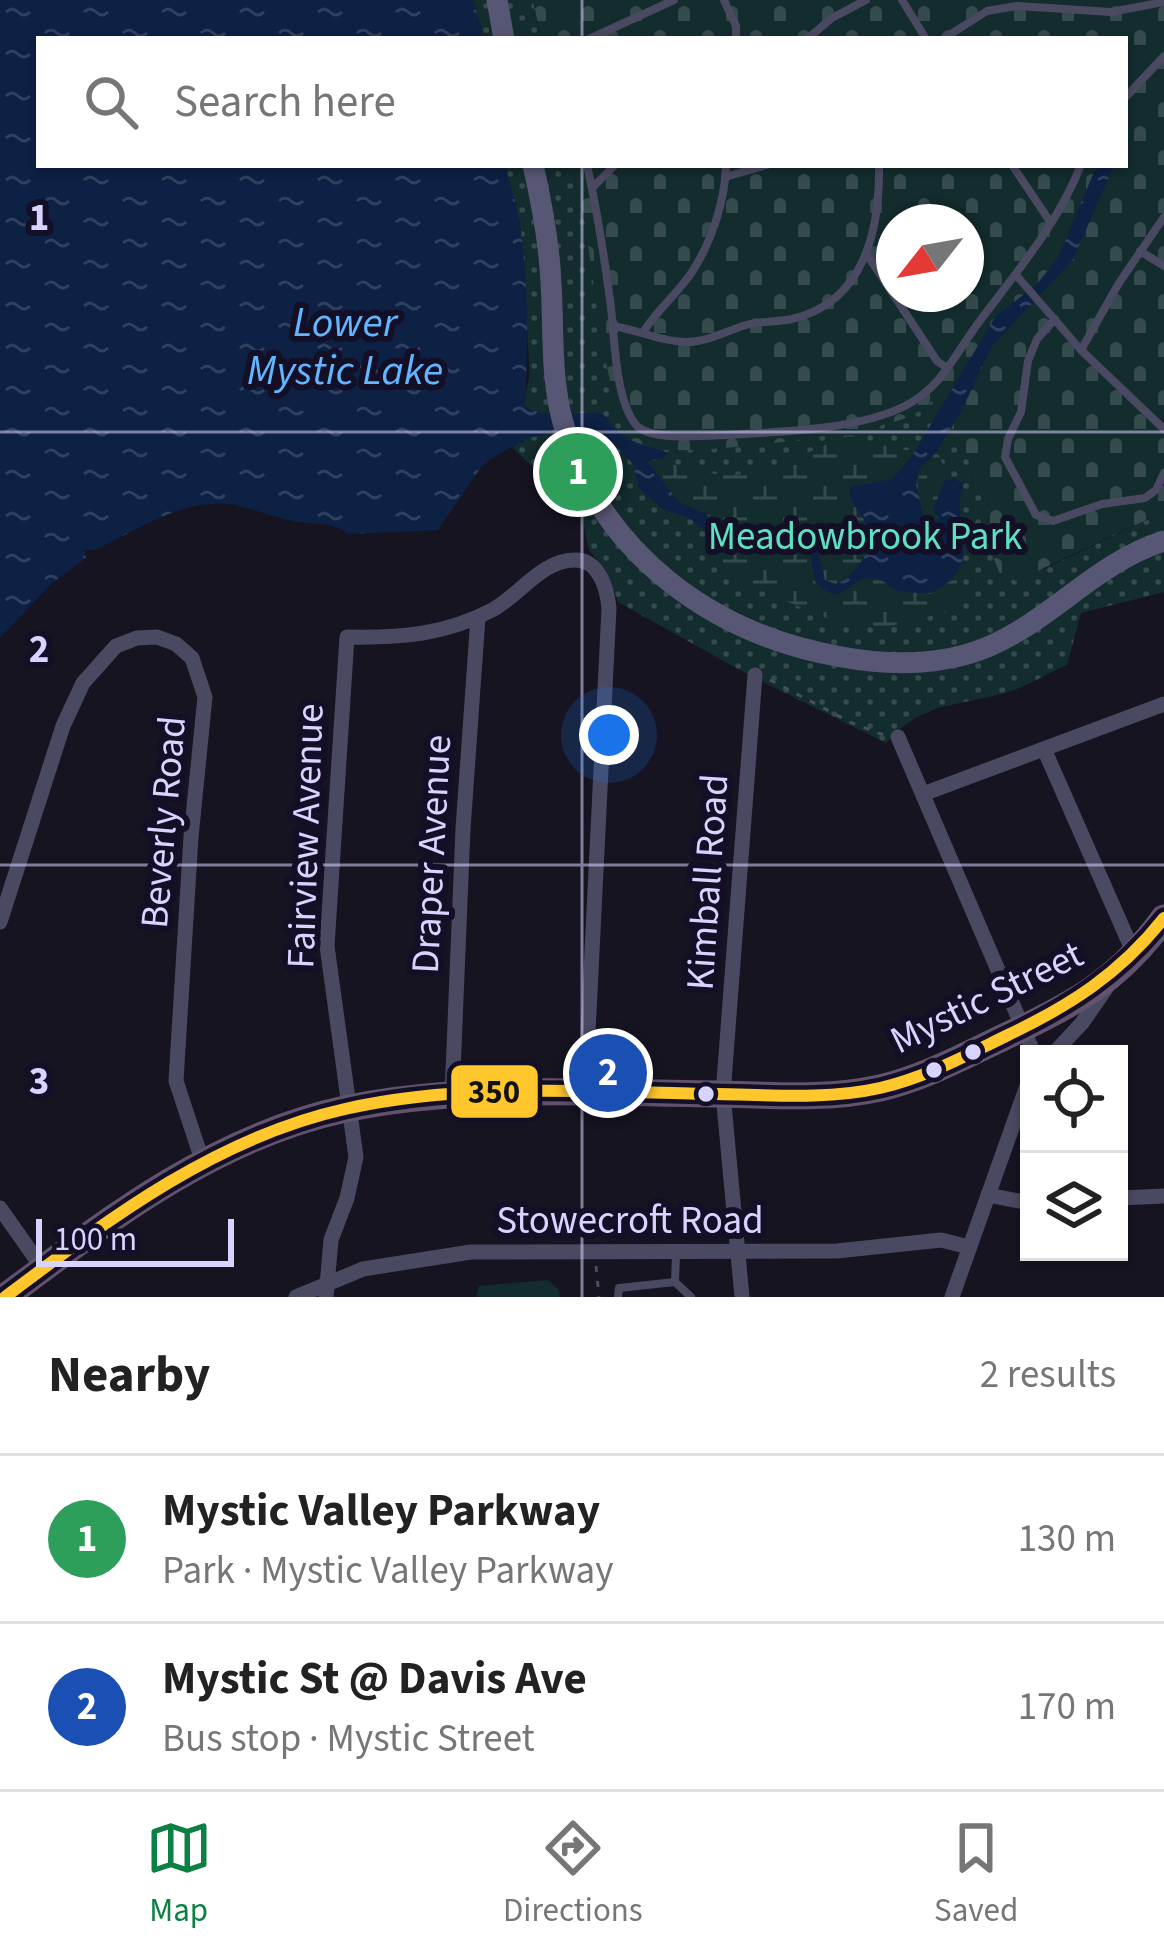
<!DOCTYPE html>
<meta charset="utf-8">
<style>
:root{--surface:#fff;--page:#f2f2f2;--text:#222;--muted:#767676;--line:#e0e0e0;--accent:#0b8043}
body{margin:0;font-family:"Source Sans 3",sans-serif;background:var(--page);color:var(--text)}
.controls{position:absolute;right:36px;bottom:36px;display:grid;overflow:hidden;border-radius:0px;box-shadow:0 3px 9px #0004}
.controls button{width:108px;height:108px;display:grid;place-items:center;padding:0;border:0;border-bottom:3px solid var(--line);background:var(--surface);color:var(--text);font:60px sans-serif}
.compass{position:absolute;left:876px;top:204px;width:108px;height:108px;border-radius:50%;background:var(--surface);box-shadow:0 3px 9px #0004;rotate:239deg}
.scale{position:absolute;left:36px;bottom:30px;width:198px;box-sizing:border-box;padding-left:12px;border:6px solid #d9d4ff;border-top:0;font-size:33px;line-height:42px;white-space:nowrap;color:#d9d4ff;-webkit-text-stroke:9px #130f26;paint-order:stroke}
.you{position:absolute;left:609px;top:735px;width:42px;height:42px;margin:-30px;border:9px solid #fff;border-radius:50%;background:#1a73e8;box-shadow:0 0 0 18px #1a73e833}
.badge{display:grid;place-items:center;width:78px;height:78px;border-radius:50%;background:var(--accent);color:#fff;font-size:39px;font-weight:700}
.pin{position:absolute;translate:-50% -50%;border:6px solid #fff;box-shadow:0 3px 12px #0006}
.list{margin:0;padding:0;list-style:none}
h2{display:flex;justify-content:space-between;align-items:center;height:156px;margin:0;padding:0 48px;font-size:51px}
h2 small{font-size:39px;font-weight:400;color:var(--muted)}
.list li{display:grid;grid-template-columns:78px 1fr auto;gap:36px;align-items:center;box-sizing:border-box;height:168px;padding:0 48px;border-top:3px solid var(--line)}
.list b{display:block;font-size:45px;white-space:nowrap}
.list p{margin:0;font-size:39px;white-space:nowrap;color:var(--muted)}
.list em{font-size:39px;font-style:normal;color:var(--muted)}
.icon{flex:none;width:66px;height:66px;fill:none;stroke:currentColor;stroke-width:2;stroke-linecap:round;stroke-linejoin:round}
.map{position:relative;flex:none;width:1164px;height:1297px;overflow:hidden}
.search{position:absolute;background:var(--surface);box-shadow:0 3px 9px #0004;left:36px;right:36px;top:36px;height:132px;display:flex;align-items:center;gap:30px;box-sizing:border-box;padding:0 42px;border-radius:0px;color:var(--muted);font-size:45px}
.sheet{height:492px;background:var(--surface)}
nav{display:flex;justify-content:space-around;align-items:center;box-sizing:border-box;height:168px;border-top:3px solid var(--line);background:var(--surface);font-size:33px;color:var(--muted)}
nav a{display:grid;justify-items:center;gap:6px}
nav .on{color:var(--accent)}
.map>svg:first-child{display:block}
</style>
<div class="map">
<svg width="1164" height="1297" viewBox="0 0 1164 1297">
<defs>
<pattern id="grass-dots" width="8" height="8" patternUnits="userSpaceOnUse" patternTransform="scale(3)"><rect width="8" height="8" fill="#132c2d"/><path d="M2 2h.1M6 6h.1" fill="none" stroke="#354a4c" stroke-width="1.8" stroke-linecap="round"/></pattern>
<pattern id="wetland-marsh" width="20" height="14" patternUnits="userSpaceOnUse" patternTransform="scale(3)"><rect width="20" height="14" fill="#132c2d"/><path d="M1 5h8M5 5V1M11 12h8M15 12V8" fill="none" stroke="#354a4c"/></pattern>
<pattern id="cemetery-stones" width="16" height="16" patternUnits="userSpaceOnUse" patternTransform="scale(3)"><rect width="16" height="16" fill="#132c2d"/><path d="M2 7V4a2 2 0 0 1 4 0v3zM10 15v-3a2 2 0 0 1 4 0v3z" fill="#354a4c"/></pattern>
<pattern id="water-ripples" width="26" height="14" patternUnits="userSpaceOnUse" patternTransform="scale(3)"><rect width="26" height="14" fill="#0d2144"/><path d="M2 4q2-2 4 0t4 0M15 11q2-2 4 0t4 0" fill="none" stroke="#304060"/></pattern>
</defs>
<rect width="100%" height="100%" fill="#161421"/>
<g fill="url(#grass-dots)">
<path d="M473,0h60l8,39h-57z"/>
<path d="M505,165h67l13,58 159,223 136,-20 56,-28 51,98 3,54 54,19 120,-57v80l-83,21 -14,52c-22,10 -46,25 -70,30 -47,12 -75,8 -111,48l-141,-70 -127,-71 -12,-32 -17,-20 -7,-34 -69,-68 16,-69v-20l-9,-135z"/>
</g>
<g fill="url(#wetland-marsh)">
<path d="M850,435c25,5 40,17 67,15l-25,29 -36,5c10,39 23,73 -16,101l-15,-5 -8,-32 -11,-9 -50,-15 -22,1 -55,-23 -33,-42c28,-1 54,15 84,15 34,1 87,-28 120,-40z"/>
<path d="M937,451l12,27c-12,9 -11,27 -8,41l-7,6 -10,-5c-6,-37 -15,-40 13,-69z"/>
<path d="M731,532c18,0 74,7 80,24 7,17 1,19 14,35l28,-4 18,-9 14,3 9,9 36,4 24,-15 7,-11 -1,37 -5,5 -69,17 -50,-5 -93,-39 -16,-13 -17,-36z"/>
</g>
<path fill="url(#cemetery-stones)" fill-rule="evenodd" d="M533,0h631v512l-148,69 -16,-7 -10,-24 -3,-54 -51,-97c-8,5 -15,12 -23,16 -37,19 -234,44 -272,32 -6,-2 -11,-5 -17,-8l-22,-93 -17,-123 -13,-58h553v-126h-584zM894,222h72v72h-72z"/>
<path fill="#132c2d" d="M548,1280l11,10 1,7h-84l3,-11z"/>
<path fill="url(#water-ripples)" d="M0,0h473l11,39h-445v126h466c4,18 11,36 14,54 10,62 9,126 6,187 18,14 53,4 78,8 24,31 32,27 66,39l-6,5 -16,3 32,41 55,23 22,-1 50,14 11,10 8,32 9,5c18,-5 40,-34 35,-54 -5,-18 -21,-25 -19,-44l42,-8 19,-21 84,-141 41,-32 22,-27 39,-93h17l-41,95 -81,86 -31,66 -24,39 -18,19 -3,14 8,35 5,5 12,-5 -8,-9 11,-29 11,-3 8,7c-13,39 20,77 -22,102 -8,5 -9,7 -17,6 -7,0 -22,-1 -28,-3 -10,-4 -12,-12 -25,-12 -27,1 -25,33 -56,4l-4,-27 -7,-9 -57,-14 -37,2 -22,-17 -24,-7 -21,-18 -5,-5 -4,-22 -19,-20 -26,-15 -13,-2 -47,10 -35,19 -13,10 -43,63 -91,4c-14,-13 -36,-9 -54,-13 -22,-4 -43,-14 -64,-17 -48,-5 -92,26 -134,46h-11l2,8 -34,25 -52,55z"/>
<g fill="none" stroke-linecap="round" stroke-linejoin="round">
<g stroke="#44505f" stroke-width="3" stroke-dasharray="6 9" stroke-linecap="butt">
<path d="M770,680l82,43 34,13"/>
<path d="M596,1266l3,31"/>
</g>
<g stroke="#4a4962" stroke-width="8">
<path d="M724,0l12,26v13"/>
<path d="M902,0l24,39"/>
<path d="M589,39l85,-39"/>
<path d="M807,39l25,-21 34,-18"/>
<path d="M943,39l44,-28 30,-5 94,6 53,-10"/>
<path d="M1125,98l39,-42"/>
<path d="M587,165c10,45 17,90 23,135 5,34 4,98 26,125 14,16 69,11 89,10 54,-3 132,-5 180,-29 38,-19 52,-56 77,-88 37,-49 76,-95 99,-153"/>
<path d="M1012,165l39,58"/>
<path d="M725,177l42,-12"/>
<path d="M593,187l22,-22"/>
<path d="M1140,251l24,15"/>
<path d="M868,256l69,105 10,7"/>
<path d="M1016,275l65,75 83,79"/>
<path d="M1055,319l-18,20 -9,22 -7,51 -13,27 -3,18 31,58 17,6 49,-17 43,-6 11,-8 8,-17"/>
<path d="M613,326c25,4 46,15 71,16 22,1 42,-11 62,-17 15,-4 31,-3 46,-6 73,-17 88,-90 87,-154"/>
<path d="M644,331c14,-22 34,-38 48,-59 20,-31 33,-71 34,-107"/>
<path d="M1081,350l38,-67 45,-66"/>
<path d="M675,1282l1,-28"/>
<path d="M618,1297l1,-9 56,-6 16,15"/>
</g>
<g stroke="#4a4962" stroke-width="15">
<path d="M898,737l136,317"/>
<path d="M1044,749l91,207"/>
<path d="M923,794l241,-90"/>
<path d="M0,922l63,-196 20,-43 33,-37 21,-8 20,-1 19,7 16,14 13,39 -14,140 -15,244 26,79"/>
<path d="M1053,1054l29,-31 25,-36"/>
<path d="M452,1096l11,-267 15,-212"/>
<path d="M988,1195l41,8"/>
<path d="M1119,1198l45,-2"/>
<path d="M0,1208l43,61"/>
<path d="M296,1297l67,-28 108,-17 366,-1 104,-11 28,7"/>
<path d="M326,1297l5,-57 16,-42 9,-41 -29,-211 20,-309c53,1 99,-2 147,-28 25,-14 49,-49 80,-49 25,-1 33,28 35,48l-24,485"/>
<path d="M742,1297l-19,-203 32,-419"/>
<path d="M952,1297l77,-217"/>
</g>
<g stroke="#575674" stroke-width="21">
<path d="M497,0l7,39"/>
<path d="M533,165c9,39 16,77 18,117 3,48 -1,97 13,144 38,129 150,209 278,231 43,8 84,9 126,-3 75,-22 122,-90 196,-113"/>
</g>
<path stroke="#62526e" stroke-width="27" d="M5,1297c104,-78 210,-160 340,-188 120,-25 250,-16 372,-15 54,1 110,6 163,-6 44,-10 86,-33 126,-52 69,-32 113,-56 158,-118"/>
<defs>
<path id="bus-1" d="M5,1297c104,-78 210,-159 340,-188 120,-27 249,-17 372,-15 54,1 109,6 163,-6 44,-10 85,-32 126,-52 63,-30 114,-62 158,-118"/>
</defs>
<use href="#bus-1" stroke="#130f26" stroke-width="21"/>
<use href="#bus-1" stroke="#ffc72c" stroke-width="12"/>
</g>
<path fill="none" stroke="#d9d4ff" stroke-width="3" stroke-opacity="0.55" d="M582,0v39M582,165v1132M0,432h1164M0,865h1164"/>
<g fill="#d9d4ff" stroke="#130f26" stroke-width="4.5">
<circle cx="973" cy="1052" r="10"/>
<circle cx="934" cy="1070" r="10"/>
<circle cx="706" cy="1094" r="10"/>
</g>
<g text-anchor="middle" stroke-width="12" stroke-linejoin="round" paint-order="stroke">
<g font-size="39" fill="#5fe0c0" stroke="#130f26">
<text x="865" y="549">Meadowbrook Park</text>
</g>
<g font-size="39" fill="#d9d4ff" stroke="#130f26">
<text transform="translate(162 822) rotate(-85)" y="14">Beverly Road</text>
<text transform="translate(304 836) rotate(-88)" y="14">Fairview Avenue</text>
<text transform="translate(430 854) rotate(-87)" y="14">Draper Avenue</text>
<text transform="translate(706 882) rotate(-86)" y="14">Kimball Road</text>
<text transform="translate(986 996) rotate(-26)" y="14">Mystic Street</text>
<text x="630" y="1233">Stowecroft Road</text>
</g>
<g font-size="42" font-style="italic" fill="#62b6ff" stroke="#130f26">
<text x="345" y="336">Lower<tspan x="345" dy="48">Mystic Lake</tspan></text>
</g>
</g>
<g font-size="39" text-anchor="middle" font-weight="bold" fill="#d9d4ff" stroke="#130f26" stroke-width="12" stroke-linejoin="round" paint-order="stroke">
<text x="39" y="230">1</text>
<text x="39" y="662">2</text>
<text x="39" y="1094">3</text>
</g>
<rect stroke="#130f26" stroke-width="4.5" x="449" y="1063" width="91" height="57" rx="12" fill="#ffc72c"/>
<g font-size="33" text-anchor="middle" font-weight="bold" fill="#111">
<text x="494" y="1103">350</text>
</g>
</svg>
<div class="controls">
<button><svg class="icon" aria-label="locate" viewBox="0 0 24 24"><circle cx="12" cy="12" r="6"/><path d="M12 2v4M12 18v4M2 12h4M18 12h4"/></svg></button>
<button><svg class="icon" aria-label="layers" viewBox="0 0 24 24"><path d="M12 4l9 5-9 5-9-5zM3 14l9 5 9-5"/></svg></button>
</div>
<svg class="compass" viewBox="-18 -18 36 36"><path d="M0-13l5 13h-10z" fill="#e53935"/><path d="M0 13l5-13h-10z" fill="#767676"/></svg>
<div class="scale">100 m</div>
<div class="you"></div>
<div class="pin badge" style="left:578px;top:472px;background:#2e9e5b">1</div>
<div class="pin badge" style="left:608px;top:1073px;background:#1a4fb4">2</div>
<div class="search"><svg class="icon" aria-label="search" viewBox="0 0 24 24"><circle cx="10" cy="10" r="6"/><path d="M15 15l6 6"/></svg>Search here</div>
</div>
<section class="sheet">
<h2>Nearby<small>2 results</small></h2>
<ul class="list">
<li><span class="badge" style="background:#2e9e5b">1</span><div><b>Mystic Valley Parkway</b><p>Park · Mystic Valley Parkway</p></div><em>130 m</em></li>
<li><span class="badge" style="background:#1a4fb4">2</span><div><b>Mystic St @ Davis Ave</b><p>Bus stop · Mystic Street</p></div><em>170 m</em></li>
</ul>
</section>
<nav>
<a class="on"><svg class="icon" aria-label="map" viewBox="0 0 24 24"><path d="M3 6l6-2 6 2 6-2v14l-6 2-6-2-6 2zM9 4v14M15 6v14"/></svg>Map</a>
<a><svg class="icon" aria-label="directions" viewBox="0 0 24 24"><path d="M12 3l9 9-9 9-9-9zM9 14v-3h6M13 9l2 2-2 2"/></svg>Directions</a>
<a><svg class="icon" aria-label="saved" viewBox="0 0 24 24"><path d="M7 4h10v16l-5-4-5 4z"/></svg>Saved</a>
</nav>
